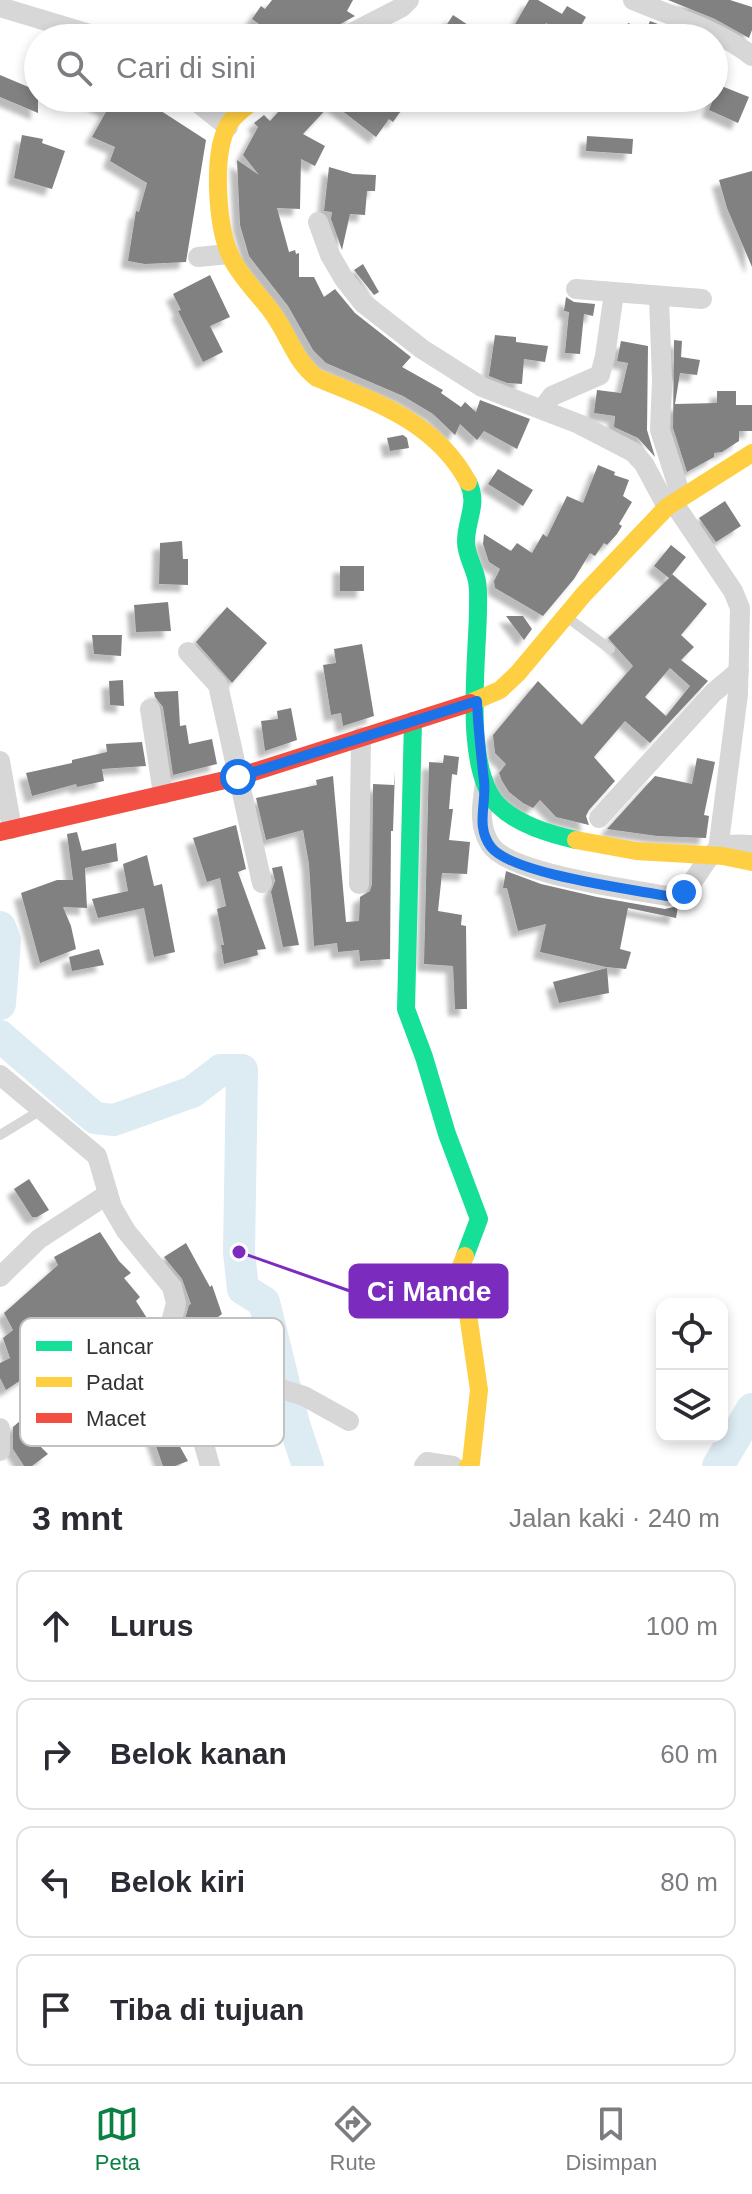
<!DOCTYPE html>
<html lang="id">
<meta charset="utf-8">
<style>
:root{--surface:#fff;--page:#f2f2f3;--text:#2b2b33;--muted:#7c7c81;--line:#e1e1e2;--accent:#0b8043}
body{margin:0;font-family:Arial,sans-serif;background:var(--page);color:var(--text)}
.controls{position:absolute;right:24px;bottom:24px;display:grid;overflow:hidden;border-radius:16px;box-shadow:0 4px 12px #0003}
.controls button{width:72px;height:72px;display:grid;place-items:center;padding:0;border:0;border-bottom:2px solid var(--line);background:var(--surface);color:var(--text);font:40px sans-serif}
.stop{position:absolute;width:24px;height:24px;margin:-18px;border:6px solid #1a73e8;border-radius:50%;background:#fff}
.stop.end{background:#1a73e8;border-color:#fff;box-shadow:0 2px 8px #0008}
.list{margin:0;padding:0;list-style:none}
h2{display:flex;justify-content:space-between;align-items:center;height:104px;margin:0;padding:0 32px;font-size:34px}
h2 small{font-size:26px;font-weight:400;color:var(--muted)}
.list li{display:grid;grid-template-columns:52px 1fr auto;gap:24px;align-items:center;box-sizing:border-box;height:112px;margin:0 16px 16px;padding:0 16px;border:2px solid var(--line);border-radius:16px}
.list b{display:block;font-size:30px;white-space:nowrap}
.list em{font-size:26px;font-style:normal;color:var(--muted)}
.icon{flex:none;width:44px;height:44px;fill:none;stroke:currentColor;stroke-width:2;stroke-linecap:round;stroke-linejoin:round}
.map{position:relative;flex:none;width:752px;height:1466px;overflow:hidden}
.search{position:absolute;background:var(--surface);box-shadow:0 4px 12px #0003;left:24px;right:24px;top:24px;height:88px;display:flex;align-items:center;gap:20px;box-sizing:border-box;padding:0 28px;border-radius:44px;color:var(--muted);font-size:30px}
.sheet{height:616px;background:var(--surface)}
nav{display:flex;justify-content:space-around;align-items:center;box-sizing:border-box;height:112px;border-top:2px solid var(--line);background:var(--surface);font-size:22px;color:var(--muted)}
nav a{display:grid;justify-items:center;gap:4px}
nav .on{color:var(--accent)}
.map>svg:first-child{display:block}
</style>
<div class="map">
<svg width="752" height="1466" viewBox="0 0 752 1466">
<defs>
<filter id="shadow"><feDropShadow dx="-7" dy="7" stdDeviation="2" flood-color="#0004"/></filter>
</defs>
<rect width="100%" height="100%" fill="#fff"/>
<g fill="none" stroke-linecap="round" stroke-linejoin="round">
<g stroke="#ddebf3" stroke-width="32">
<path d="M0,927l5,13 -5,64"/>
<path d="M0,1036l95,82 19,2 78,-28 29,-22h21l-3,182 4,37 21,13 30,122 14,42"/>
<path d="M718,1466l34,-57"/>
</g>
</g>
<g fill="#818181" fill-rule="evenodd" filter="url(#shadow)">
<path d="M272,0h81l-6,11 8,5 -20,11 -6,11h-73l10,-9 -14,-10 9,-13 4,3z"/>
<path d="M529,0h9l24,14 5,-8 19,11 -12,21 -28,-15 -9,15h-3l-20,-12z"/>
<path d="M668,0h62l22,7v23l-3,8 -34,-19z"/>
<path d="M453,15l35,23h-50z"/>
<path d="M650,21l13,5 -3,9 5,3h-43l6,-15 18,7z"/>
<path d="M0,75l38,16v22l-38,-16z"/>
<path d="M719,85l30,12 -11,26 -29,-13z"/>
<path d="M84,98h57l65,42 -20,122 -41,2 -17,-3 8,-50 3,1 8,-29 -37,-22 5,-14 -23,-10 15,-27z"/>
<path d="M291,98h119l-17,24 -4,-3 -13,18 -44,-34 -29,31 22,12 -10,20 -14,-7 -1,50 -23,-1 12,44 6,-2 1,4 3,-1v24h15l10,20 11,-8 20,24 56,44 -9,10 41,23 -2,3 20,14 4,-5 11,10 4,-12 50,19 -13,30 -33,-18 -7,9 -17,-16 -5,11 -22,-21 -30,-18 -77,-33 -13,-13 -25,-44 -39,-50 -9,-31 -3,-65 22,15 -16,-20 15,-28 -4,-4 10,-8 6,6z"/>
<path d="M22,135l21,4 -1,4 23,8 -13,38 -38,-11z"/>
<path d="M587,136l46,3 -1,15 -46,-3z"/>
<path d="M329,167l24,7 23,1 -1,16h-8l-2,24 -15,-1 -8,36 -11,-31 1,-7 -8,-1z"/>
<path d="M752,171v96l-25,-59 -8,-28z"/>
<path d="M363,264l16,28 -5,3 -20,-25z"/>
<path d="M210,275l20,42 -20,9 13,26 -20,10 -25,-51 3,-1 -8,-16z"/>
<path d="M566,297l8,5 21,2 -2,12 -9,-2 -4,40 -15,-1 4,-41 -5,-1z"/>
<path d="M495,335l21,2v5l32,4 -3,16 -21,-3 -2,25 -15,-1 -18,-7z"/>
<path d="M674,340l8,1 -1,16 19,3 -3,15 -17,-2 -5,31 42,-1v-12h19v14h16v26h-13v10l-17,11 -8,1v4l-27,15 -14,-44z"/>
<path d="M621,341l27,5 -1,84 8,27 -17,-19 -24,-11 1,-11 -21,-3 3,-23 24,3 7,-30 -11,-2z"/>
<path d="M403,435l4,3 2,10 -19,3 -3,-13z"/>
<path d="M598,465l17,7 -1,3 15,5 -6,16 9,6 -13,22 3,2 -5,8 -10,11 -3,-2 -9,13 -5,-3 -16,26 -31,37 -48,-28 -1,-7 6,-12 -11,-7 -6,-18 1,-10 27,17 6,-8 15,10 11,-19 4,3 20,-41 16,7z"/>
<path d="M498,469l35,21 -10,16 -35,-22z"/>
<path d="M725,501l16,25 -25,16 -17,-24z"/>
<path d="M182,541l1,18h5v26l-29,-1 1,-41z"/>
<path d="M671,545l15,12 -17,21 3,-4 35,30 -26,31 13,12 -13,13 27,21 -58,62 -25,-22 -31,36 21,24 -26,29 -3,6 3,9 -33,-8 -16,-17 -7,8 -10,-5 -14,-11 -7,-11 -3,-8 7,-9 -11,-11 -2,-18 45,-54 44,44 51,-59 -25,-28 61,-60 -15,-12zM670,668l20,18 -24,30 -21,-19z"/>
<rect x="340" y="566" width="24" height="25"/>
<path d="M168,602l3,29 -35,1 -2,-27z"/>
<path d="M227,607l40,36 -35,40 -36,-41z"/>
<path d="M506,616h17l9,13 -8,11z"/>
<path d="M92,635h30l-1,21 -27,-2z"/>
<path d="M362,644l12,72 -31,10 -2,-13 -10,2 -8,-50 13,-2 -2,-14z"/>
<path d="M123,680l1,26 -14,-1 -1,-24z"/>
<path d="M178,691l2,35 6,-1 3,19 23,-5 5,25 -44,11 -10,-68 -8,-10 -1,-5z"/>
<path d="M291,708l6,32 -32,11 -4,-30 17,-2 -1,-8z"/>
<path d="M142,742l4,24 -44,3 2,12 -27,6 -1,-3 -44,12 -6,-23 46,-10v-3l35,-8 -1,-8z"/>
<path d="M444,755l15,2 -2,18 -5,-1 -3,35h4l-4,31 21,2 -3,32 -25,-1 -4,38 24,4 -1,10 5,1 1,83h-12l-2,-43 -29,-2 5,-202 14,1z"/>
<path d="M697,758l18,4 -11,53 5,1 -3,22 -49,-2 -50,-7 48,-53 37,8z"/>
<path d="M395,771l-2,60h-2l-1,128 -30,2 -1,-11 -21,2 -1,-9 -23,3 -5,-82 -6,-34 -37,10 -10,-42 61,-13 -1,-5 17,-4 13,146 13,-1 1,-24 10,-6 2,-7 1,-100 21,1z"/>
<path d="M236,825l10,44 -8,3 28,77 -9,1 1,5 -34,9 -3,-19h3l-7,-36 9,-3 -6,-28 -13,4 -14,-44z"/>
<path d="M77,832l5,19 34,-8 2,18 -33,7 2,40 -24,-1 8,19 5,23 -36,14 -19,-70 36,-13h16l-6,-46z"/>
<path d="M147,855l7,31 8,-2 13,68 -21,5 -10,-49 -46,10 -6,-19 36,-8 -5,-27z"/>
<path d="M282,866l17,79 -16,2 -12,-55 4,-11 -3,-13z"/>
<path d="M506,871l35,13 56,13 68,12 13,-3 -2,12 -48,-10 -8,41 11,3 -5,17 -20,-2 -66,-15 6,-28 -28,7 -11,-43h-4z"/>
<path d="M99,949l5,16 -32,6 -3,-14z"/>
<path d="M607,968l2,25 -50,10 -6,-21z"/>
<path d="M29,1179l20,31 -12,7h-5l-18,-28z"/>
<path d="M100,1232l19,29 12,12 -7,5 16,19 -4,4 25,39 4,16 -23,18 26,-8 7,23 -1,6 -5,1 9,27 -9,4 19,34 -13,5h-12l-13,-37 -4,1 -14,-43 -1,-9 7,-2 -21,-44 -30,19 21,25 -20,12 8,7 -17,14 -15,-19 -3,2 -22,-24 -33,22 -6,-12v-15l10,-5 -7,-20 10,-8 -9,-17 54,-48 -4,-8z"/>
<path d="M186,1243l24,44 2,-2 10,29 -34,26 -4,-17 5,-18 2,-1 -9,-25 -18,-22z"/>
<path d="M21,1420l17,18 -4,2 14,14 -16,12h-8l-11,-17v-22z"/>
</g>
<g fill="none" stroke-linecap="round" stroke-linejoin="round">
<g stroke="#d7d7d7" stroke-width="10">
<path d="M568,618l42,31"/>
<path d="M0,1135l41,-25"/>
</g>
<g stroke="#d7d7d7" stroke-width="20">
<path d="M633,0c40,17 84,29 119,56"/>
<path d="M0,7l103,31"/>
<path d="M342,38l60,-31 7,-7"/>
<path d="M192,98l36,29"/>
<path d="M318,222l12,33 14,24 19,24 59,46 60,38 97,37 54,28 11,12 23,43"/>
<path d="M198,257l31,-3"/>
<path d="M576,289l126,10"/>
<path d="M659,297l3,84 -2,49 21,66"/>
<path d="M542,409l10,-13 48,-21 5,-19 9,-63"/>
<path d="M673,502l60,89 7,17 -2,86 -20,156"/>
<path d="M188,652l30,33 44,198"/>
<path d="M150,709l13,85"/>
<path d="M0,761l12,68"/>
<path d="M485,783c-3,21 -7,42 5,61 18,30 140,45 177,52 34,-5 31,-40 58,-50 8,-3 19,-1 27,-1"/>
<path d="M599,818l114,-125 26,-22"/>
<path d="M359,884l2,-147"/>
<path d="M0,1075l97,81 15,51 14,24 46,56 4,16 -5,19 1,10 38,134"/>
<path d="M0,1277l39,-38 69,-45"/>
<path d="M187,1393l88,-6 29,9 45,25"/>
<path d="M0,1428v23"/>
<path d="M424,1466l3,-4 26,4"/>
</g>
<g stroke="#16e098" stroke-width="18">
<path d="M468,482c11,22 -2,37 -2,60 0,12 7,23 10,35 3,10 2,20 2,30 0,50 -16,161 20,198 20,20 52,29 78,35"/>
<path d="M413,721l-7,288 18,48 23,77 32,85 -14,37"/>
</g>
<g stroke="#ffcf43" stroke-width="18">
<path d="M258,98c-11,8 -25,17 -31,29 -15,31 -10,103 5,132 11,22 31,39 44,59 14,21 20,44 41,60 59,24 119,44 151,104"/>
<path d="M470,703l30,-13 18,-17 66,-79 83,-87 85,-54"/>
<path d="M576,840l60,11 87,5 29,6"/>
<path d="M465,1256l-4,10 18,124 -8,73 -3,3"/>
</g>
<path stroke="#f24e42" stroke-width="18" d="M0,832l238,-55 232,-74"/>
</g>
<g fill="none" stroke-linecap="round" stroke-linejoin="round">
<path stroke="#1a73e8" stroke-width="10" d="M238,777l239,-76c1,27 4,53 7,80 3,22 -9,45 7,66 21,27 139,42 176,49l17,-4"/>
</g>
<rect x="20" y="1318" width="264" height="128" rx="12" fill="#fff" stroke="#c2c2c2" stroke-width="2"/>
<rect x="36" y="1341" width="36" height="10" fill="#16e098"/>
<rect x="36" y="1377" width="36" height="10" fill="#ffcf43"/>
<rect x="36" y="1413" width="36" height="10" fill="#f24e42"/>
<g font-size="22" fill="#333">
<text x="86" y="1354">Lancar</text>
<text x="86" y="1390">Padat</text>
<text x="86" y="1426">Macet</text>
</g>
<path fill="none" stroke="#7b2cbf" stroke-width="3" d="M239 1252L350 1291"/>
<circle fill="#7b2cbf" stroke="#fff" stroke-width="3" cx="239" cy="1252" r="8"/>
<rect fill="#7b2cbf" stroke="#7b2cbf" stroke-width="3" x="350" y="1265" width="157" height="52" rx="8"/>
<g font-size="28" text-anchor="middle" font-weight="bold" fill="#fff">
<text x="429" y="1301">Ci Mande</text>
</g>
</svg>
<div class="controls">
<button><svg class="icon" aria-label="locate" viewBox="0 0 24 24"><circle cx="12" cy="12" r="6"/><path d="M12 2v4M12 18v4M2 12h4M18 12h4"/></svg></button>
<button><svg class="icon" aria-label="layers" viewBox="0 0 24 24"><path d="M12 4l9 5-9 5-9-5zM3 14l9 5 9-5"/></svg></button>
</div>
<div class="stop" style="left:238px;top:777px"></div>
<div class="stop end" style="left:684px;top:892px"></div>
<div class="search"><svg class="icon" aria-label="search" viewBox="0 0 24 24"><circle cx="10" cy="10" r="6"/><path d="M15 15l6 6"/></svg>Cari di sini</div>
</div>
<section class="sheet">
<h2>3 mnt<small>Jalan kaki · 240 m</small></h2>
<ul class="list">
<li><svg class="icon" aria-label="ahead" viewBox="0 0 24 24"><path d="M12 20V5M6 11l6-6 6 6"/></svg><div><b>Lurus</b></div><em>100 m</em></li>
<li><svg class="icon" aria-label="right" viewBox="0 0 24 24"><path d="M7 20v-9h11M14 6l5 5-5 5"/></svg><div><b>Belok kanan</b></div><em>60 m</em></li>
<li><svg class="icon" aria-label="left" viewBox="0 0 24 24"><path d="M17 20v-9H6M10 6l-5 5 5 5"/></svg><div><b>Belok kiri</b></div><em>80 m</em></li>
<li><svg class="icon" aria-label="arrive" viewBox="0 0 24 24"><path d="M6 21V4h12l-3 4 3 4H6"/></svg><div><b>Tiba di tujuan</b></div></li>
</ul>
</section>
<nav>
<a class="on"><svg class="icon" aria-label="map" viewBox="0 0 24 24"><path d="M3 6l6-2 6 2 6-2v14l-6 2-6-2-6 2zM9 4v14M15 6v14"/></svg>Peta</a>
<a><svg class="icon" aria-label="directions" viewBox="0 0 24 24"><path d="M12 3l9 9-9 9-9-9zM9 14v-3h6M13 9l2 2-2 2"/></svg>Rute</a>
<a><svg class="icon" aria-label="saved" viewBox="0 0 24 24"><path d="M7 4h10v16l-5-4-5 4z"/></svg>Disimpan</a>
</nav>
